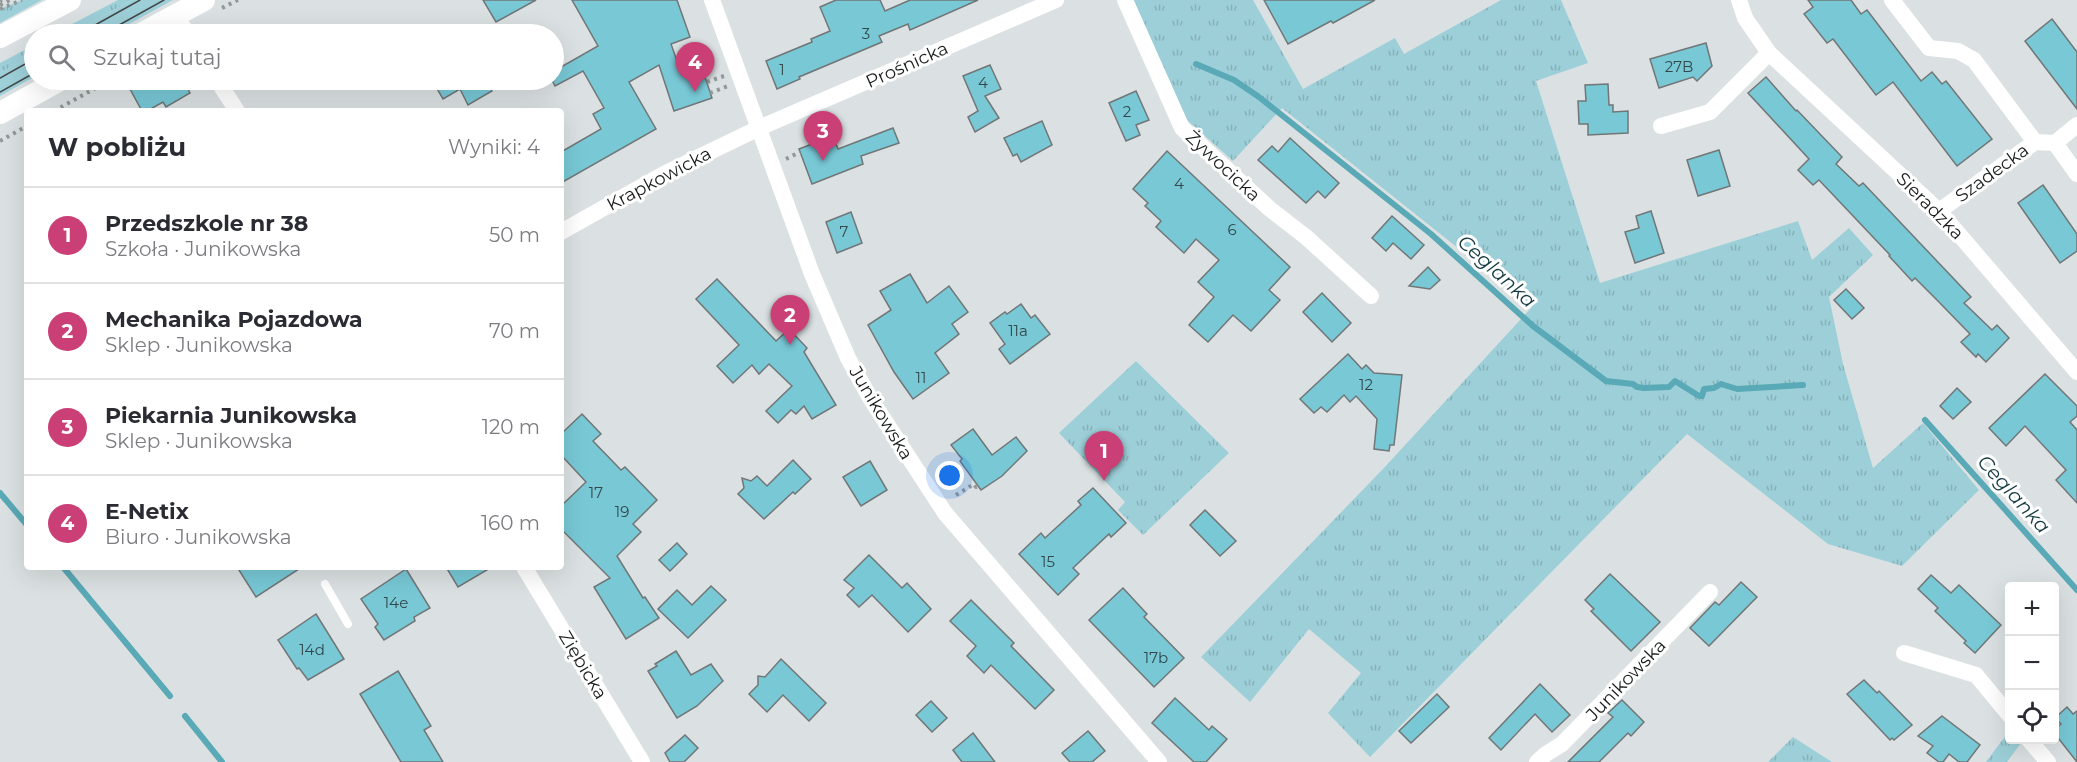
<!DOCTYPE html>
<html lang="pl">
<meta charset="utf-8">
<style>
:root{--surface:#fff;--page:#f2f2f3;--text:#2b2b33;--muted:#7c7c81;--line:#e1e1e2;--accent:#c93f76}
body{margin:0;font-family:Montserrat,sans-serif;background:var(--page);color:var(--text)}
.controls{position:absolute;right:18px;bottom:18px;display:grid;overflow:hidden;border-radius:6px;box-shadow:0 6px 24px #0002}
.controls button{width:54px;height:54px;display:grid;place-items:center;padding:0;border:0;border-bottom:2px solid var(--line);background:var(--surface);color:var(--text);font:30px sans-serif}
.you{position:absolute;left:950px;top:476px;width:21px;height:21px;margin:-15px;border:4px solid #fff;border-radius:50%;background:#1a73e8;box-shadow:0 0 0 9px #1a73e833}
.badge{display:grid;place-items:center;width:39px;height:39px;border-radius:50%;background:var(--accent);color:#fff;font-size:20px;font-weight:700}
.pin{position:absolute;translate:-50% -50px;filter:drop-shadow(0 2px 3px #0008)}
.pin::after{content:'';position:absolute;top:32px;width:21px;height:18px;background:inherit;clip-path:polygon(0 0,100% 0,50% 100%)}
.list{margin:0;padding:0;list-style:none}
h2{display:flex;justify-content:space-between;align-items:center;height:78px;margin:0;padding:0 24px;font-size:26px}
h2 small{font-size:20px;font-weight:400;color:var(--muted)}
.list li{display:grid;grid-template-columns:39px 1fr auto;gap:18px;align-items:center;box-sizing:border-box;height:96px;padding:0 24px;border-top:2px solid var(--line)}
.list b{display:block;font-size:22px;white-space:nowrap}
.list p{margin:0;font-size:20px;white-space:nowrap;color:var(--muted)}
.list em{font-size:20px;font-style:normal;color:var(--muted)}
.icon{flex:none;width:33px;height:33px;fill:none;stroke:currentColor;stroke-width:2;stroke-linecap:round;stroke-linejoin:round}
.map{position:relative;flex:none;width:2077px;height:762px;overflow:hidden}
.search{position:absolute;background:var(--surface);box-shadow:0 6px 24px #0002;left:24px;top:24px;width:540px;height:66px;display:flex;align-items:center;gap:15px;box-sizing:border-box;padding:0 21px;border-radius:33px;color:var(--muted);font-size:22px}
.panel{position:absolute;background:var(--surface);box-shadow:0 6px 24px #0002;left:24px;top:108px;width:540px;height:462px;border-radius:6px}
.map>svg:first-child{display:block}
</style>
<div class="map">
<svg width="2077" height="762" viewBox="0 0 2077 762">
<defs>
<pattern id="grass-tufts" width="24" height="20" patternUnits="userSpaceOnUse" patternTransform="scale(1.5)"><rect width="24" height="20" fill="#9dcfd8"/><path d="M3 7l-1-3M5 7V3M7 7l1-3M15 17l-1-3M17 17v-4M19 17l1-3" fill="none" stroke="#87b1b9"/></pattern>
</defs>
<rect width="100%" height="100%" fill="#dbe1e2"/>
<g fill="url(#grass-tufts)">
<path d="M22,0h20l-42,23v-14z"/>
<path d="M118,0h14l-62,34h-17z"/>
<path d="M1132,0h121l50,89 92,-51 9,16 97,-54h60l27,63 -52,18 64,202 198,-62 14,39 37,-32 24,27 -44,42 14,67 30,104 50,-45 56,67 -77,76 -74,-22 -141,-110 -317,323 -42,-44 33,-40 -52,-44 -59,73 -49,-45 182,-188 149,-162 -250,-199 -49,53 -46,-41z"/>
<path d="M34,45v9l-34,19v-10z"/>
<path d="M1136,361l93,92 -86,82 -25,-25 7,-8 -66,-69z"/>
<path d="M2009,731l1,9h8l3,3 -14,19h-21z"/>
<path d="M1793,737l39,25h-64z"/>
</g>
<g fill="#9dcfd8">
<path d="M132,0h41l-62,34h-41z"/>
<path d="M34,54v23l-34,19v-23z"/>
</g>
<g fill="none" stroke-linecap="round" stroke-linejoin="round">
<g stroke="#59a9b6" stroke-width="6">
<path d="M1196,64l38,16 25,17 172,137 102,92 73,55 27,3 4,3 7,1 25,-1 6,-6 24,15h3l2,-7 10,-1 7,-4 16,5 66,-4"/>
<path d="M1925,420l152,170"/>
<path d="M0,493l27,32"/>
<path d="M63,567l107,129"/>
<path d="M185,716l37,46"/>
</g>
</g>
<g fill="#78c8d6" stroke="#717677" stroke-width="1.5">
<path d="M483,0h53l-40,22z"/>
<path d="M572,0h105l13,37 -19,7 11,31 20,-7 10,30 -38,13 -15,-46 -30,17 27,47 -95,54v-31l40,-23 -8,-15 11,-6 -21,-37 -28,15 -3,-6h2v-9l44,-25z"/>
<path d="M836,0h44l5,11 25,-11h68l-68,30 -2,-6 -29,12 3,6 -83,35 1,2 -23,10 -11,-28 46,-19 -1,-3 19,-8 -10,-24z"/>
<path d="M1264,0h111l-42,23 -2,-2 -43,23z"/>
<path d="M1808,0h43l10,14 6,-4 54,71 11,-9 10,12 4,-3 46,58 -35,27 -64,-84 -17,13 -43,-56 -6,4 -23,-29 9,-7z"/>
<path d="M2052,19l25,33v57l-52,-68z"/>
<path d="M1706,43l6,23 -15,15 -4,-4 -34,11 -9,-29z"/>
<path d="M990,65l11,24 -16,7 14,22 -24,14 -7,-15 10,-6 -15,-35z"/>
<path d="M1766,77l30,34 1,-1 45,47 -6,7 23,22 4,-3 108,114 -7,6 28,27 5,-5 12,13 -23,24 -8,-8 -2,3 -15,-15 9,-8 -33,-34 -22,-22 -3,3 -23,-25 1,-1 -71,-75 -6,5 -15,-15 11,-11 -61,-66z"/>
<path d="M147,80h36l7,13 -24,14 -3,-5 -16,9h-5l-12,-22z"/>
<path d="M432,80h54l6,11 -24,14 -8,-16 -17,10z"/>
<path d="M1608,84l1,21h4v7l15,-1v22l-40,2v-11h-9l-1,-23h8l-1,-16z"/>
<path d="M1136,91l13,29 -13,5 4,10 -14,6 -17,-38z"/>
<path d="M1042,121l10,24 -31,17 -4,-8 -4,2 -9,-18z"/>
<path d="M893,128l6,15 -38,13 2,8 -51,20 -13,-35 34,-13 5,13z"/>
<path d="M1290,138l49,45 -14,15 -7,-7 -12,12 -48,-43 14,-14 6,6z"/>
<path d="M1719,150l11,36 -32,10 -11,-36z"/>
<path d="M1167,151l123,116 -21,23 11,10 -29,31 -18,-16 -25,27 -19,-17 25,-28 -16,-15 21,-22 -23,-21 -12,14 -28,-26 5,-6 -16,-15 3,-3 -15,-14z"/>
<path d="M2043,185l34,49v17l-17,12 -42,-60z"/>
<path d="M1651,211l13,42 -29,10 -10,-31 14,-4 -3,-12z"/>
<path d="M851,212l11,31 -25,10 -11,-31z"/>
<path d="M1392,216l32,29 -13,14 -18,-16 -7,8 -14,-13z"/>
<path d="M1428,267l12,13 -10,9 -21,-3z"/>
<path d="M910,274l17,29 22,-17 19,26 -16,12 7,10 -24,19 14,20 -36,26 -19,-27 -26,-47 23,-15 -11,-19z"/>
<path d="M717,279l59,62 13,-12 18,19 -3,4 32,53 -24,14 -8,-13 -8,8 -5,-4 -13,13 -12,-12 26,-25 -23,-22 -10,10 -7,-9 -19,18 -16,-17 22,-21 -43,-46z"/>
<path d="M1846,289l18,19 -12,11 -18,-19z"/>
<path d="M1322,293l29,30 -19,19 -29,-30z"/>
<path d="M1021,304l10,14 4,-3 15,19 -40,30 -11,-15 6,-5 -15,-21 15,-11 2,2z"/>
<path d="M1348,354l14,15 4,-4 8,8 28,2 -8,70h-4l-1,6 -15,-2 3,-30 -21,-23 -6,6 -6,-7 -17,17 -6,-5 -7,6 -14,-14z"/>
<path d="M2045,374l32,32v10l-7,6 7,8v73l-21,-23 10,-10 -41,-44 -19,20 -17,-18z"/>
<path d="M1957,388l14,14 -18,17 -13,-13z"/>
<path d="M582,414l19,20 -8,7 28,29 4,-3 32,33 -24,24 8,8 -24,24 26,42 2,-1 14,21 -33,21 -32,-52 16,-9 -49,-49v-23l25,-24 -25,-27v-21z"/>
<path d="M973,429l19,26 24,-18 11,14 -25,25 -21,14 -21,-29 2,-2 -11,-14z"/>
<path d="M793,460l18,19 -16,15 -2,-2 -29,27 -26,-25 6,-6 -2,-10 9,3 6,-5 10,10z"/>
<path d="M870,461l17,29 -26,16 -18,-29z"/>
<path d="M1093,488l33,35 -15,14 -2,-3 -36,34 6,6 -21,21 -39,-41 22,-21 4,5 36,-33 -3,-4z"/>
<path d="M1205,510l31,31 -16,15 -30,-31z"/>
<path d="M677,543l10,11 -17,17 -11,-11z"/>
<path d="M869,555l33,33 5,-5 24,26 -23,23 -36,-37 -13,12 -12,-12 7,-7 -10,-8z"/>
<path d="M237,567h65l-46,30z"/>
<path d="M446,567h46l-34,20z"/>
<path d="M406,569l24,39 -16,9 1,4 -31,19 -9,-13 3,-3 -17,-25z"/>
<path d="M1610,574l50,48 -29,29 -40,-40 3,-2 -9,-9z"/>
<path d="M1931,575l20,18 8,-8 42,40 -26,28 -11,-10 2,-2 -31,-30 3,-3 -20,-19z"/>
<path d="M1741,582l16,15 -48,49 -19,-18 25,-26 4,3z"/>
<path d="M711,586l15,14 -38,38 -30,-29 19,-19 15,15z"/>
<path d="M1123,588l24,26 -3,3 40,41 -30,29 -65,-67z"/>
<path d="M971,600l43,43 -3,3 43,44 -19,19 -44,-44 -7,8 -17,-17 9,-10 -26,-25z"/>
<path d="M316,614l28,45 -36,21 -9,-12 -2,1 -19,-29z"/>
<path d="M676,651l15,24 20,-11 12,17 -26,25 -20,12 -29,-47 9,-5 -2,-2z"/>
<path d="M781,659l45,44 -17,18 -26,-26 -16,17 -18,-18 9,-9v-9l7,1z"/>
<path d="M398,671l33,55 -7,4 19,32h-42l-41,-68z"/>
<path d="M1864,680l13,13 2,-2 33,34 -18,15 -2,-2 -2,2 -43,-46z"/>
<path d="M1540,684l30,31 -18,17 -17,-18 -34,36 -12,-12z"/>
<path d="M1437,694l12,13 -38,36 -12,-12z"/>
<path d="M1175,698l34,32 3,-4 15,13 -21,23h-12l-42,-39z"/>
<path d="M1622,700l22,22 -13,14 -3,-3 -29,29h-31l45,-45 -5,-4z"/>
<path d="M931,701l16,17 -15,14 -16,-17z"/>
<path d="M2067,707l6,7 4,-3v51l-22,-28v-5l6,-5 -6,-6z"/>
<path d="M1942,716l38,29 -13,17h-8l-10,-8 -6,8h-4l-12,-9 6,-7 -15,-10z"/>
<path d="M1088,731l17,20 -13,11h-22l-8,-9z"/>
<path d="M973,733l22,29h-33l-9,-12z"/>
<path d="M685,735l13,13 -14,14h-14l-5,-9z"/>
</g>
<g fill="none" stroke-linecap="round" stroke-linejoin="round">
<g stroke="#929797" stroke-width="4" stroke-dasharray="3 4.5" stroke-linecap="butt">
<path d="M0,1l2,-1"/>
<path d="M0,5l10,-5"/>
<path d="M222,8l16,-8"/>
<path d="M0,9l22,-9"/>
<path d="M707,82l17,-6"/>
<path d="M710,93l18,-7"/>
<path d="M54,111l56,-31"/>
<path d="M0,141l27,-15"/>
<path d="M786,159l14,-7"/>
<path d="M956,495l18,-11 2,3 2,-1"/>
</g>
<path stroke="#fff" stroke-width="8" d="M325,584l23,40"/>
<g stroke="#fff" stroke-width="16">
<path d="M712,0l100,274 36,84 22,40 75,115 214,249"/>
<path d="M1125,0l57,128 88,81 36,28 65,59"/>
<path d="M1739,0l6,18 24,35 170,158 138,161"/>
<path d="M1892,0l37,48 29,3 16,9 61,82"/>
<path d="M175,15l13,19"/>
<path d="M217,80l20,31"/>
<path d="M1661,126l49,-14 59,-59"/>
<path d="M2055,143l22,31"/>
<path d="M1939,211l96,-69 20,1 22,-18"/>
<path d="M561,232l103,-58 95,-46 297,-128"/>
<path d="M524,567l118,195"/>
<path d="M1904,653l72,22 34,41"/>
<path d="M2029,740l19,22"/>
<path d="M1537,762l9,-8 16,-10 148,-152"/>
</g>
<g stroke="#fff" stroke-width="22">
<path d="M141,34l63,-34"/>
<path d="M0,37l70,-37"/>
<path d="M0,113l60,-33"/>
</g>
<g stroke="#444747" stroke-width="1.5">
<path d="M79,34l61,-34"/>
<path d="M103,34l61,-34"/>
<path d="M0,78l34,-19"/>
<path d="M0,92l34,-19"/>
</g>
</g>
<g text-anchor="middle" stroke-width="6" stroke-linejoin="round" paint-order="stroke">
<g font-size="15" fill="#32484b">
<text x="866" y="39">3</text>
<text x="1679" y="72">27B</text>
<text x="782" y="75">1</text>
<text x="983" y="88">4</text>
<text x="1127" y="117">2</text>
<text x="1179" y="189">4</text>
<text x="1232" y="235">6</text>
<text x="844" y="237">7</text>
<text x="1018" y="336">11a</text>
<text x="921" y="383">11</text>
<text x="1366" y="390">12</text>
<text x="596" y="498">17</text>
<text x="622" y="517">19</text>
<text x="1048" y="567">15</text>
<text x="396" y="608">14e</text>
<text x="312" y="655">14d</text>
<text x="1156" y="663">17b</text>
</g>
<g font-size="18" fill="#1b1d1d" stroke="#fff">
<text transform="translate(907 65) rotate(-24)" y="6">Prośnicka</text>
<text transform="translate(1223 166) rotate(43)" y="6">Żywocicka</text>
<text transform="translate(1992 173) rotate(-36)" y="6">Szadecka</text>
<text transform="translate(659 179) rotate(-28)" y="6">Krapkowicka</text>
<text transform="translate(1930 206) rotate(45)" y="6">Sieradzka</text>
<text transform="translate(881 413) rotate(59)" y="6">Junikowska</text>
<text transform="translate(583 665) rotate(59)" y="6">Ziębicka</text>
<text transform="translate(1626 680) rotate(-46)" y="6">Junikowska</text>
</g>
<g font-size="20" font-style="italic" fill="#153b42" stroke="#fff">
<text transform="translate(1497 271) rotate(42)" y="7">Ceglanka</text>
<text transform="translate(2014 494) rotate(48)" y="7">Ceglanka</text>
</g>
</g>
</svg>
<div class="controls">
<button>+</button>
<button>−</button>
<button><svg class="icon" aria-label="locate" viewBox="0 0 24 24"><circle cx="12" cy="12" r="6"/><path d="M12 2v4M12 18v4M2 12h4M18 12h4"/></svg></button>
</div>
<div class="you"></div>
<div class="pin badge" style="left:1104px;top:481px">1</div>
<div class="pin badge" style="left:790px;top:345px">2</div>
<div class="pin badge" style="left:823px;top:161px">3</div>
<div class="pin badge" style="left:695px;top:92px">4</div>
<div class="search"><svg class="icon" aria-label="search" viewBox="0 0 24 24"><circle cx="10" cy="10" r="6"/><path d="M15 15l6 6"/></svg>Szukaj tutaj</div>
<section class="panel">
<h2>W pobliżu<small>Wyniki: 4</small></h2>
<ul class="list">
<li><span class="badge">1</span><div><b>Przedszkole nr 38</b><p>Szkoła · Junikowska</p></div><em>50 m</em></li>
<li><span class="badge">2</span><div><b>Mechanika Pojazdowa</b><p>Sklep · Junikowska</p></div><em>70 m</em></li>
<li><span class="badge">3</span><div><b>Piekarnia Junikowska</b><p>Sklep · Junikowska</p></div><em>120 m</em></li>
<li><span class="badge">4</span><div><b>E-Netix</b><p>Biuro · Junikowska</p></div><em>160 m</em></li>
</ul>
</section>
</div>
